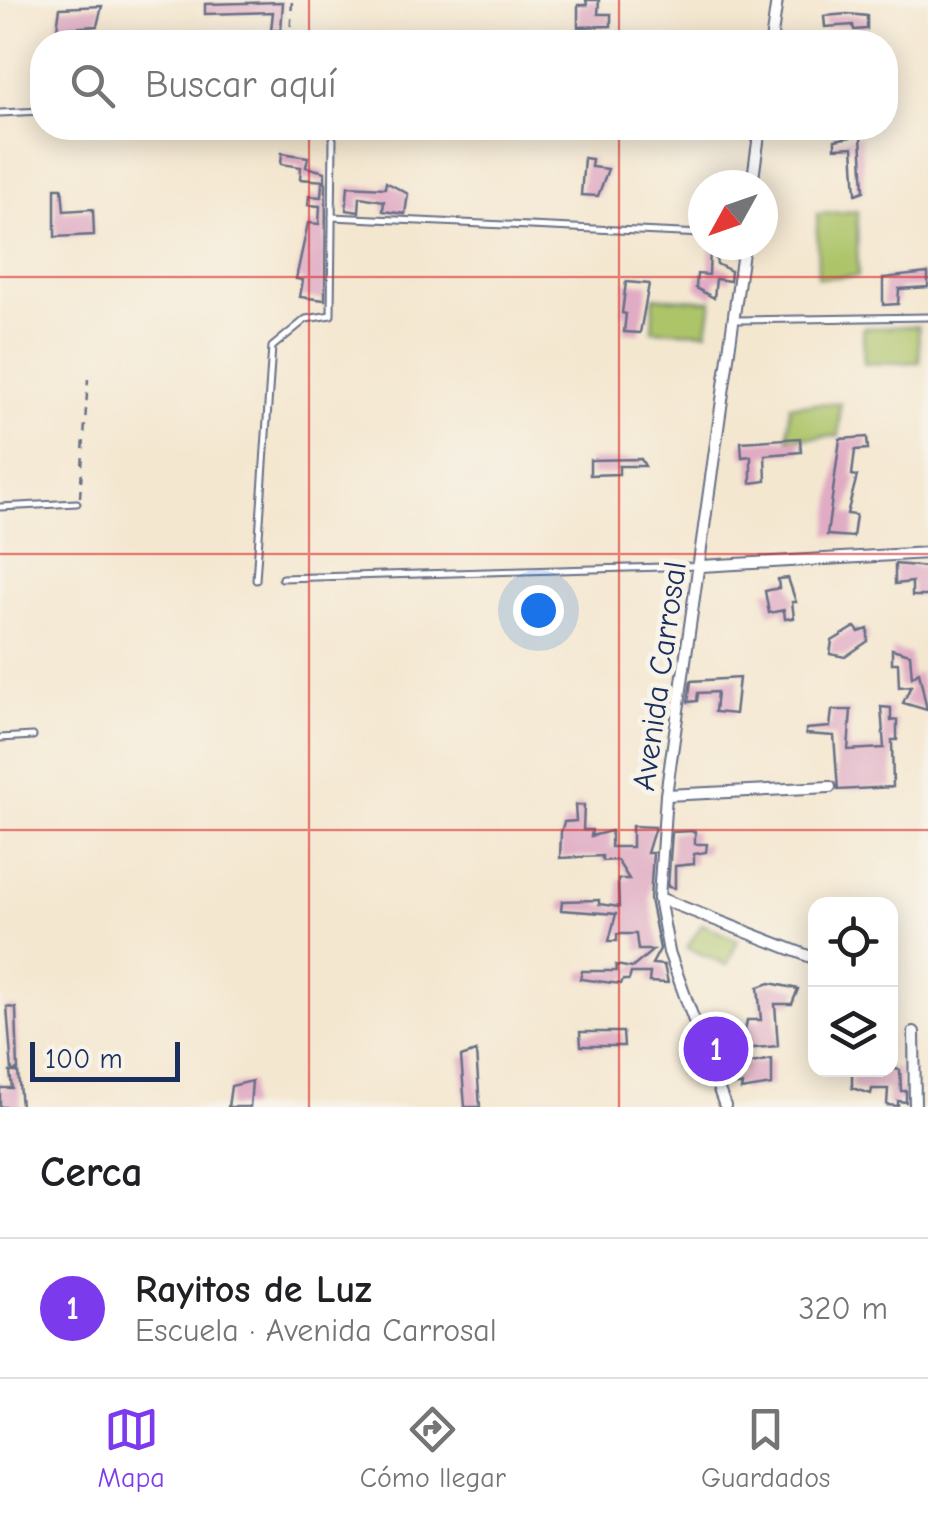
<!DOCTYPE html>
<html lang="es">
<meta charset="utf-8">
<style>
:root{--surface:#fff;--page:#f2f2f2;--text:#202124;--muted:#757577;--line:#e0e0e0;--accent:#7c3aed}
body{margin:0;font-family:"Comic Neue",sans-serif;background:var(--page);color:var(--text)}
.controls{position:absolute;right:30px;bottom:30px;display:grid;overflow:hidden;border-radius:20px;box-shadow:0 5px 25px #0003}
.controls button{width:90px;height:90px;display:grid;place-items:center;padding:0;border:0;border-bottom:2px solid var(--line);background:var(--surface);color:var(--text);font:50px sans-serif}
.compass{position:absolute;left:688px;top:170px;width:90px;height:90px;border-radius:50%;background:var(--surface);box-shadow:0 5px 25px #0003;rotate:230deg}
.scale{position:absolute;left:30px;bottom:25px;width:150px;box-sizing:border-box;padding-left:10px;border:5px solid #1b2f5e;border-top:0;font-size:28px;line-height:35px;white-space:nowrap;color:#1b2f5e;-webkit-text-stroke:8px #f7f3e8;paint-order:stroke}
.you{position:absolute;left:538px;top:610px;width:35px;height:35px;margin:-25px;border:8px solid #fff;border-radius:50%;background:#1a73e8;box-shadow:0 0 0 15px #1a73e833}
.badge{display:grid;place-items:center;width:65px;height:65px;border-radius:50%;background:var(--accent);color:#fff;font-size:32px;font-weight:700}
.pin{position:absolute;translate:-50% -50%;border:5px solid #fff;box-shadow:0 2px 10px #0006}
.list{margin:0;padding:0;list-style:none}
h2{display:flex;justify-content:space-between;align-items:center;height:130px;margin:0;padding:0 40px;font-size:42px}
h2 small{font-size:32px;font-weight:400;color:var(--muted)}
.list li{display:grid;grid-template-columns:65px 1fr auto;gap:30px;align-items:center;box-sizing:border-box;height:140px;padding:0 40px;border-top:2px solid var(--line)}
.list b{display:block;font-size:38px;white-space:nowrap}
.list p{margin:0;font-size:32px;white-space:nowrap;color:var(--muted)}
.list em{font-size:32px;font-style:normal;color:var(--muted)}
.icon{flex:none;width:55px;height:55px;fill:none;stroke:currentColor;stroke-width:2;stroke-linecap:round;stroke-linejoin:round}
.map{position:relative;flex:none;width:928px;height:1107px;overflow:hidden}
.search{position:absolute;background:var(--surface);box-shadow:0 5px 25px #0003;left:30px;right:30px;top:30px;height:110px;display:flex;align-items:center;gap:25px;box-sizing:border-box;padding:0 35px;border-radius:40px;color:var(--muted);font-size:38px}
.sheet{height:270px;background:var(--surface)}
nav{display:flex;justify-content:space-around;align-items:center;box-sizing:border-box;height:140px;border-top:2px solid var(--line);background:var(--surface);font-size:28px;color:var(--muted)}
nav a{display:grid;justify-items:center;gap:5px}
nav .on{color:var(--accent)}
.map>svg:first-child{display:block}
</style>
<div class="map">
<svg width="928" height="1107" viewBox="0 0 928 1107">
<rect width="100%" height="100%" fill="#f7f3e8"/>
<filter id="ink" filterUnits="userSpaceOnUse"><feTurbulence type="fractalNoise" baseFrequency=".01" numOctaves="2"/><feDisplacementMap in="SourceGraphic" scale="20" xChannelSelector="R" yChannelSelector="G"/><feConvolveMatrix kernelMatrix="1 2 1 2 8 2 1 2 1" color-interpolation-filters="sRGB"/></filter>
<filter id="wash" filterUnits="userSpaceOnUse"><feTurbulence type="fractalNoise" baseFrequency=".0048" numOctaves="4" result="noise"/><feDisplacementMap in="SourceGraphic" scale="40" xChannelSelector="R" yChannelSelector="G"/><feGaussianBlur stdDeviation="2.25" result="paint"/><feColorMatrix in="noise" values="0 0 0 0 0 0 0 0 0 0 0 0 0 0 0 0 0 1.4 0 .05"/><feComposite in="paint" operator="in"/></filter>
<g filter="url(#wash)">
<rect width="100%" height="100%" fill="#f4e7d0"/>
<g fill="#adc469" stroke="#647a64" stroke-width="2.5">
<path d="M857,211l1,65 -40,2 -1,-64z"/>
<path d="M654,297l58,4 -5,31 -55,-2z"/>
<path d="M918,326l2,36 -56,2 -1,-36z"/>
<path d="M840,403l-1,33 -51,3 2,-34z"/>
<path d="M702,924l36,16 -11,25 -40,-17z"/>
</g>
<g id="blocks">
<g fill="#e0acc4">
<path d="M586,0h13l-1,14h13v12l-33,1v-22h9z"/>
<path d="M283,2l-2,29 -10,-1 2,-18 -68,2v-10z"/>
<path d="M102,6l-5,20 -27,2v6l-15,8 5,-34z"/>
<path d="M848,14l19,2v13l-13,1 -1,-5 -28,2 -1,-11z"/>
<path d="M861,135l3,56 -8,3 -3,-47 -18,1v-8z"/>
<path d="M282,153l26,4 -2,10 19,5v9l-25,-2 1,-12 -20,-3z"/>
<path d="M584,158l8,1 -1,8 17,2 -10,27 -17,-1z"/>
<path d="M386,182l22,12 -3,20 -22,-3 1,-10 -24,-4 -1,15 -13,-2 2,-24 37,2z"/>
<path d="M322,183h4l-1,117 -25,-3 3,-17 -7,-1 12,-56 11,1 1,-18 -12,-1 1,-9 12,1z"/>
<path d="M55,188h7l2,23 29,-2 1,26 -39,2z"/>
<path d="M710,248h4l3,16 14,7 -1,10 -14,-2 -2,19 -18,-10 1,-14 12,1z"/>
<path d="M928,273v14l-29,2 -1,15 -15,1v-27z"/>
<path d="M626,282l23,2 -9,49 -16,-1 2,-18 -4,-1z"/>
<path d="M867,437l1,12 -13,1 -3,25 5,1 -10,38 9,1 -3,22 -26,-2 13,-96z"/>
<path d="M800,438l1,14 -36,3 1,26 -15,2v-27l-9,1 -1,-15z"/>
<path d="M590,460l51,-1 4,7h-26v8l-29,1z"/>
<path d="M895,564l33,3v29h-16v-14l-17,2z"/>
<path d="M788,578l8,24h-4l2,16 -9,1 -1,-9 -15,3 -4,-22 14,-3 -1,-9z"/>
<path d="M855,627l4,5 9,-3v12l-23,16 -15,-3 2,-13z"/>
<path d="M892,649l18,5 2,23 7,-5 8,38 -24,-7 8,-17 -12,1 -1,-24h-6z"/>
<path d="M739,678l-4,36 -20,-2 2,-20 -19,1 -1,8 -9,1 3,-21z"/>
<path d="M881,707l10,1v13l6,-1v20h-5l1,47 -55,3 -4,-54 -28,-2v-5l24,-2 2,-17h19l-3,40 36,-2z"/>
<path d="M575,805h9l-1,25h9l-1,6 20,-5v16h21v-21l23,1 -8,26h6l-3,46 10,50 -8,15 12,1 4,18 -19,-1 1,-9h-19l-2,7h-6l-2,4 -41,-5 2,-8h34v-6l16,3 21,-18h-15l-2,-16h-19v7h-8l7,-27 -55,-4 1,-9 37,-1v4l20,3 -1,-28h11l-12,-19 -15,1v-5l-42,2 1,-26 3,-10 12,-1z"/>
<path d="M695,831v13h12l-1,8 -12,2v10l-19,2v22l-7,-1 4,-55z"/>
<path d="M770,983l28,6 -6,15h-17l3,42 -36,3 5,-29h14l-3,-33z"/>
<path d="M7,1007l9,1 2,62 -6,1z"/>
<path d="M580,1032h43l1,14h-43z"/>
<path d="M476,1052l4,55h-15l-4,-50z"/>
<path d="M772,1059v26l-31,5 1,-5h-9l3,-9h6l-1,-11z"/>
<path d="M890,1068l10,2 1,21h5v11l-8,-1v5l-11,-1 1,-16h-16l-1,5 -19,-6v-18z"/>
<path d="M10,1072h8l3,35h-21v-19h12z"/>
<path d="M252,1081l-2,26h-22l3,-21z"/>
</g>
</g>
</g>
<g filter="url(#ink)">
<use href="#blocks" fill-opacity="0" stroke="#676f86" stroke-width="2.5"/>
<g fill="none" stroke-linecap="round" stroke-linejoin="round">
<defs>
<g id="service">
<path d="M0,113l42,-2"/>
<path d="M332,217l371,17"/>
<path d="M736,320l192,-3"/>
<path d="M0,507l77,-4"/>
<path d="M282,578l416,-12"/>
<path d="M256,580l16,-233 34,-28 25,-4 2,-176"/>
<path d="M0,738l33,-2"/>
</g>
<g id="minor">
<path d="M771,42l6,-42"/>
<path d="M752,185l8,-57"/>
<path d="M701,566l227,-13"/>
<path d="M666,795l164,-8"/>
<path d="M659,898l157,61"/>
<path d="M914,1032l1,75"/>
<path d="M725,1106l-56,-154 -10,-54 7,-103 78,-550"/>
</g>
</defs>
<use href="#service" stroke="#676f86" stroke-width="9"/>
<use href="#minor" stroke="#676f86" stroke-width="14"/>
<g stroke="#676f86" stroke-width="2.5" stroke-dasharray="8 8" stroke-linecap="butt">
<path d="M290,42l2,-42"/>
<path d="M80,497l8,-118"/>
</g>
<use href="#service" stroke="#fff" stroke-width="5"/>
<use href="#minor" stroke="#fff" stroke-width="10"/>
</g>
</g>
<path fill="none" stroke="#d62828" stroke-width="2.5" stroke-opacity="0.55" d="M309,0v42M619,0v42M309,128v979M619,128v979M0,277h928M0,554h928M0,830h928"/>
<g text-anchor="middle" stroke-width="10" stroke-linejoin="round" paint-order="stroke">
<g font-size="32" fill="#1b2f5e" stroke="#f7f3e8">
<text transform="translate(659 676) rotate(-82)" y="11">Avenida Carrosal</text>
</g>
</g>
</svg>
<div class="controls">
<button><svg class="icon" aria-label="locate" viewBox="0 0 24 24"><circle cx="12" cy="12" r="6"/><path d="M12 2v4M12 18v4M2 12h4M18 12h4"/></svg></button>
<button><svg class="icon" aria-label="layers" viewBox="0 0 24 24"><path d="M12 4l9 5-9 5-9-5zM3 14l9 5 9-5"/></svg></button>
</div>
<svg class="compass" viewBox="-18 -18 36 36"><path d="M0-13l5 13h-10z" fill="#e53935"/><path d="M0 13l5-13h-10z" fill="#757577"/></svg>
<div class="scale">100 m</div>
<div class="you"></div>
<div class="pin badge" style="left:716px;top:1049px">1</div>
<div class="search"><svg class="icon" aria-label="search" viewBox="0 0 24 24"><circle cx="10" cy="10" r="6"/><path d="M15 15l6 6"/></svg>Buscar aquí</div>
</div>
<section class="sheet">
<h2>Cerca<small></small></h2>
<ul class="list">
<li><span class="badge">1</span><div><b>Rayitos de Luz</b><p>Escuela · Avenida Carrosal</p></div><em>320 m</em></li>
</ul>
</section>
<nav>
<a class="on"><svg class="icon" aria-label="map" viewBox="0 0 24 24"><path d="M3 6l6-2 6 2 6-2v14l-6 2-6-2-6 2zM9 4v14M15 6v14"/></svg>Mapa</a>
<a><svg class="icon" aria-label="directions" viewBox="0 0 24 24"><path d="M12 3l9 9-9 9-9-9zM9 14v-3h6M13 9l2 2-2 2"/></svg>Cómo llegar</a>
<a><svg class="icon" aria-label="saved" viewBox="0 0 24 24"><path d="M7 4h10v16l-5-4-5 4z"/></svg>Guardados</a>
</nav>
